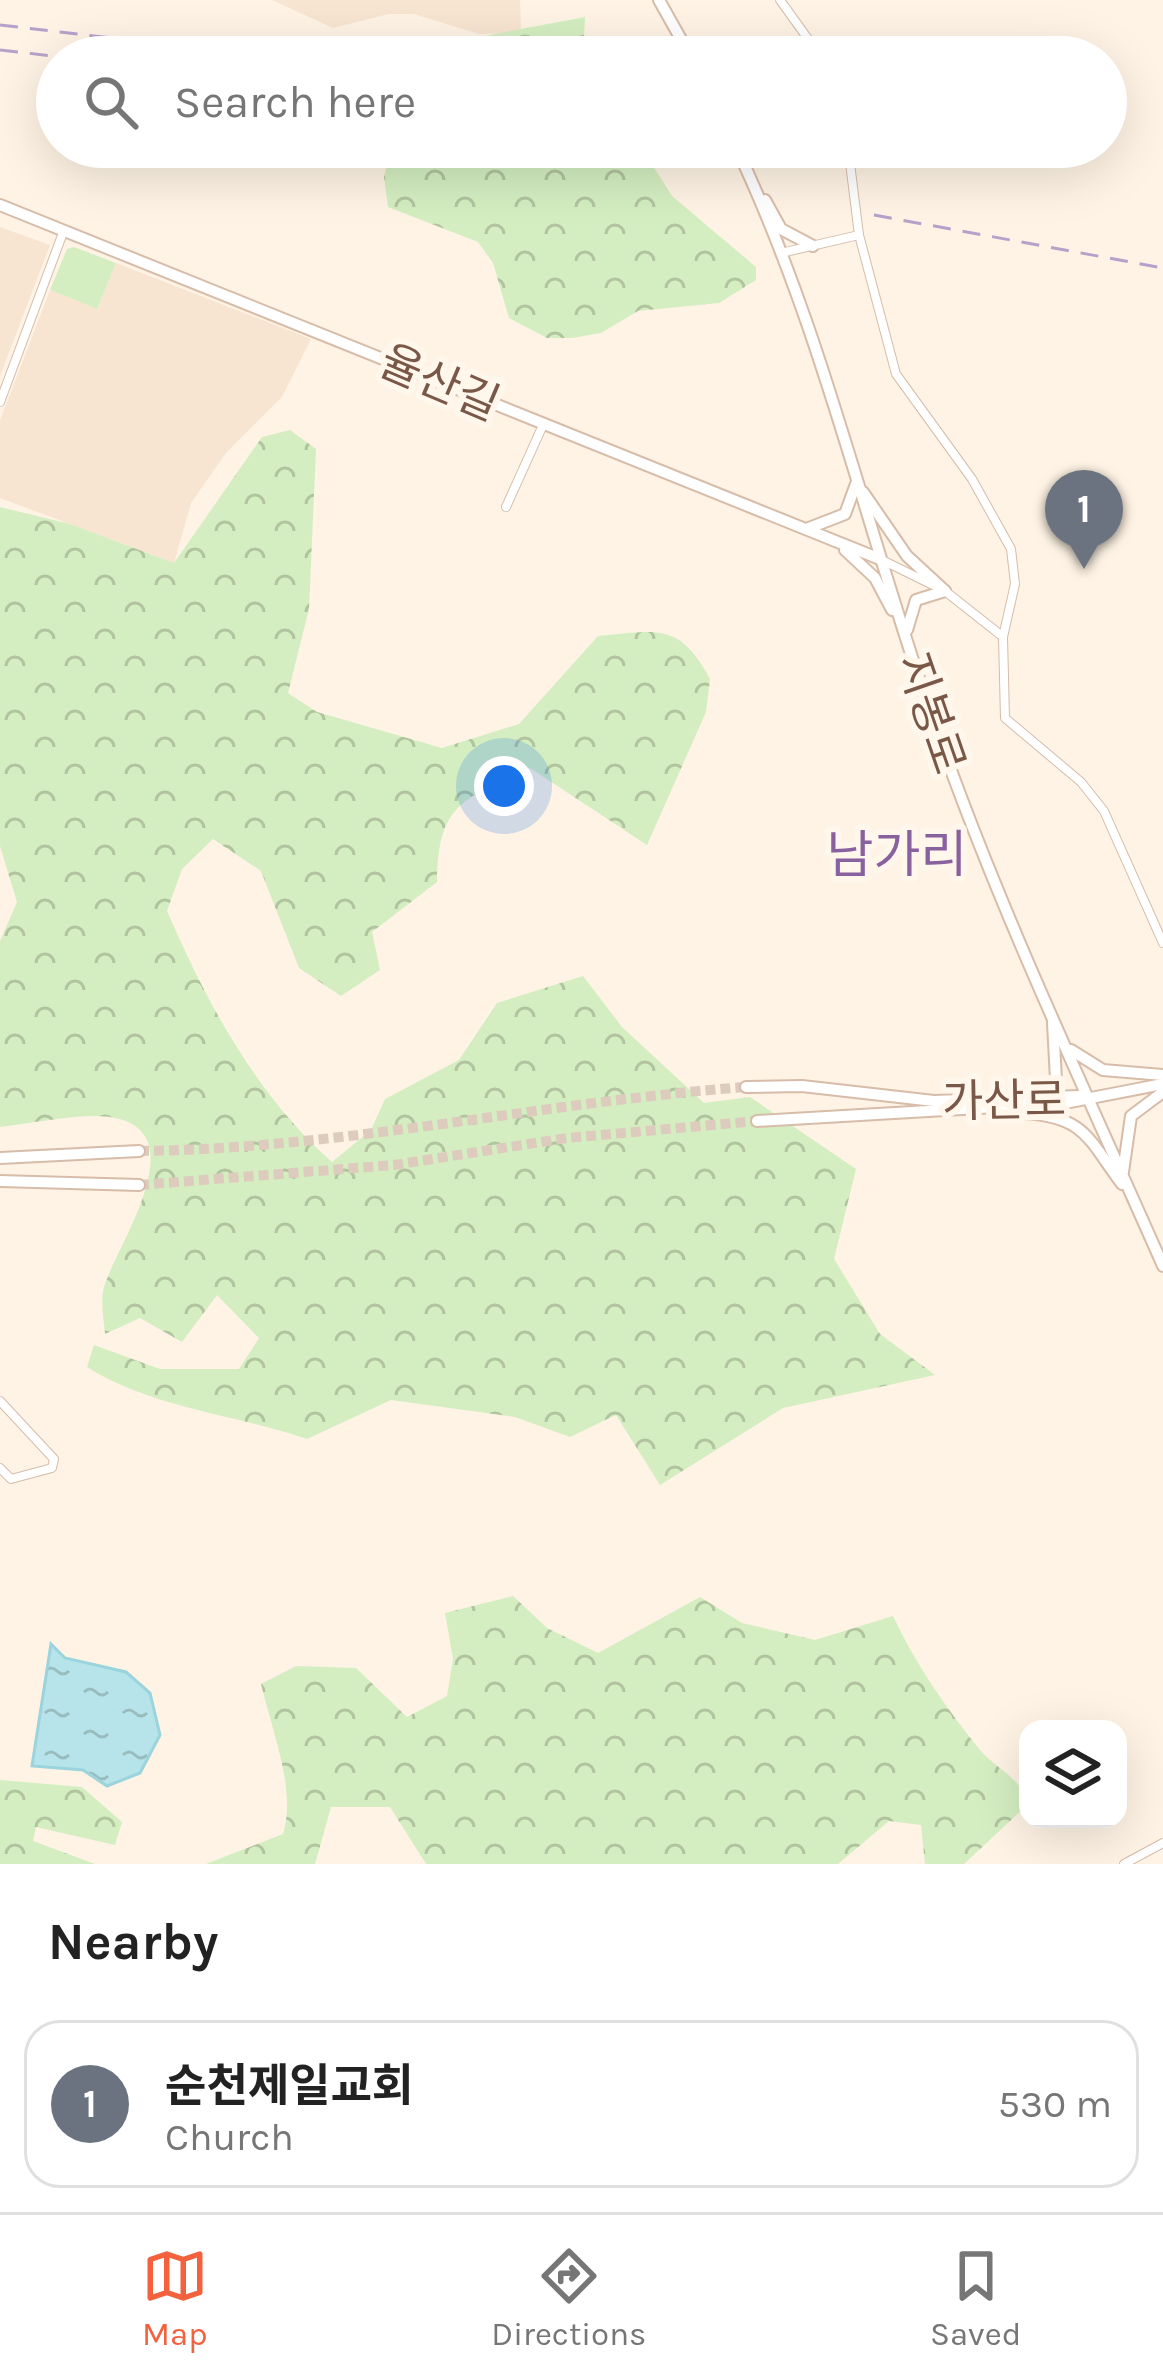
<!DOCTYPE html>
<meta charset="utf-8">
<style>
:root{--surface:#fff;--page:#f6f6f6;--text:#222;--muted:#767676;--line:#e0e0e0;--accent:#f4623d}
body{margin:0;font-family:Karla,"Noto Sans KR",sans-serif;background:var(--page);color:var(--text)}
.controls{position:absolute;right:36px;bottom:36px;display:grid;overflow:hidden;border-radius:24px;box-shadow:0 12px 48px #0002}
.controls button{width:108px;height:108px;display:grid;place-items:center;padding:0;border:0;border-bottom:3px solid var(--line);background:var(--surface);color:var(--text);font:60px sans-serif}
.you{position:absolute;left:504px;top:786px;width:42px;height:42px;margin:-30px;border:9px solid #fff;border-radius:50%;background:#1a73e8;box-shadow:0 0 0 18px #1a73e833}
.badge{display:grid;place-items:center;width:78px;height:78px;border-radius:50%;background:var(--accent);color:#fff;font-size:39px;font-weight:700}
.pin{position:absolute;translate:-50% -99px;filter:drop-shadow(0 3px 6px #0008)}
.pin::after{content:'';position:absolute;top:63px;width:42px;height:36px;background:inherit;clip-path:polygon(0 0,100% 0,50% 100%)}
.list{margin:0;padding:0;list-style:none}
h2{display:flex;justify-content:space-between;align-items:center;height:156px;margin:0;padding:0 48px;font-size:51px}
h2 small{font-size:39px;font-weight:400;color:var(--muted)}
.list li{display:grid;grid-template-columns:78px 1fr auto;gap:36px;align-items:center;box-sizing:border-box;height:168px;margin:0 24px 24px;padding:0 24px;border:3px solid var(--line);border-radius:36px}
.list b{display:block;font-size:45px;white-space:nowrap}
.list p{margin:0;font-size:39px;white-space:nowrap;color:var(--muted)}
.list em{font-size:39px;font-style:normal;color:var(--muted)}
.icon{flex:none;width:66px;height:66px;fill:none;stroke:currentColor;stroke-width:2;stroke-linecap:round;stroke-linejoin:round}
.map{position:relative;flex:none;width:1163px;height:1864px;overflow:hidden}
.search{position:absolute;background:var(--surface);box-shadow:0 12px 48px #0002;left:36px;right:36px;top:36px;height:132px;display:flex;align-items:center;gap:30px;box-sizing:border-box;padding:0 42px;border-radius:66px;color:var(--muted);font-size:45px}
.sheet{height:348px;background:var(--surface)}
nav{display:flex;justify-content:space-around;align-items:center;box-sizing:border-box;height:168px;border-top:3px solid var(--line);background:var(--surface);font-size:33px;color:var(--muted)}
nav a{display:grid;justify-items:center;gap:6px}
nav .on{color:var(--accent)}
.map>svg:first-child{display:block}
</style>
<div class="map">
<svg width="1163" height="1864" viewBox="0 0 1163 1864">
<defs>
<pattern id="forest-crowns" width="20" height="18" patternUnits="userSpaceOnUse" patternTransform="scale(3)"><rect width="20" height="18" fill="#d4eec1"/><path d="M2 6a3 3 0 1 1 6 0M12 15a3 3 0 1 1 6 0" fill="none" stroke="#b1c49f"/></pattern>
<pattern id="water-ripples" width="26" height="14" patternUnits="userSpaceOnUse" patternTransform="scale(3)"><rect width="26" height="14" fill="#b6e4ea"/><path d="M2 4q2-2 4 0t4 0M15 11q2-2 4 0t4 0" fill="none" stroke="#99bcbf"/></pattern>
</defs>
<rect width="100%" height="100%" fill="#fef3e4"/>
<g fill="#f7e5d1">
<path d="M272,0h248l1,33 -42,1 -65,-20h-25l-56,14z"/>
<path d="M0,227l50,18 -50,131z"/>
<path d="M116,263l195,76 -29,58 -56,56 -35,50 -17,60 -174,-65v-78l50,-130 47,19z"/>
</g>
<g fill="url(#forest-crowns)">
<path d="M585,17l-2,40h-139l4,-14z"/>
<path d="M391,147h250l31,49 84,71v13l-37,23 -81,8 -37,22 -29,5h-25l-38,-20 -16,-55 -15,-21 -90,-35 -4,-30z"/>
<path d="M290,430l26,19 -7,160 -21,84 29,19 125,36 77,-24 79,-88c59,-5 81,-15 112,43l-4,33 -59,133 -117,-77c-66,31 -92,34 -93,114l-65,50 8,38 -39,26 -42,-28 -38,-97 -48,-32 -31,30 -15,42c40,92 89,184 165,251l39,-32 14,-31 74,-39 38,-57 86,-27 39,51 82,76 46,-6 106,72 -22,90 46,75 55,41 -152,33 -123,77 -44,-70 -46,22 -55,-20 -124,-17 -84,39c-73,-25 -155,-31 -220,-72l7,-22 66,24h79l20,-31 -42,-43 -35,47 -42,-24 -35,16c-1,-14 -5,-33 -1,-47 12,-42 105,-171 -11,-171 -30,1 -62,7 -93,11v-186l17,-39 -17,-56v-339l70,17 104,39 88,-126z"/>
<path d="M513,1596l34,32 51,25 102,-56 42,26 73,17 78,-24c23,49 53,92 87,134 17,20 41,27 48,54l-64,60h-39l-4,-39 -32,-4 -51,43h-412l-36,-57h-59l-16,57h-109l77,-30c14,-44 -12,-106 -22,-150l35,-18 60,2 51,49 40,-21 6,-37 -8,-46z"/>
<path d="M0,1780l82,7 40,35 -7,23 -79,-18 -3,14 62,23h-95z"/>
</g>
<path fill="#d4eec1" d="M74,247l42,16 -19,46 -47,-19 17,-41z"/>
<path fill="url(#water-ripples)" stroke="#9bd4dd" stroke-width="3" d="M51,1644l14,14 61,14 24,21 10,42 -20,38 -33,13 -24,-16 -51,-4z"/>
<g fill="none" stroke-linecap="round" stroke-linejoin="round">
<g stroke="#ddccbd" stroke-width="10" stroke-dasharray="10 5" stroke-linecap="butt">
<path d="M139,1151c204,-2 404,-49 607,-64"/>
<path d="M139,1185l255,-20 173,-27 190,-17"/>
</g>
<defs>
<g id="street">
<path d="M780,0l41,57"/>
<path d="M848,147l11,88 37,139 76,105 39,70 4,35 -12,53 2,81 76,64 23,29 59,132"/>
<path d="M781,253l78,-18"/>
<path d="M0,402l64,-172"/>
<path d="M506,507l37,-82"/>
<path d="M880,559l65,32 57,45"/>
<path d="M0,1401l54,58 -2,9 -41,11 -11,-11"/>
<path d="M1124,1864l39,-21"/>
</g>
<g id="secondary">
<path d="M659,0l32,57"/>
<path d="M736,147c88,185 132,391 201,584 64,183 148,358 226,535"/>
<path d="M765,200l16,29 32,17"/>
<path d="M0,205l880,354"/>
<path d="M863,492l44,64 38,35"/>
<path d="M809,528l36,-14 11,-30"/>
<path d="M845,550l30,28 17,32"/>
<path d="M907,630l9,-30 29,-9"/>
<path d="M1071,1050l32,20 60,5"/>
<path d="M746,1087l56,-1 132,15 145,-5"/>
<path d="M1034,1091l22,-11 -3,-57"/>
<path d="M1024,1113c62,4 64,26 98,71"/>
<path d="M757,1121l308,-18 98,-19"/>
<path d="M0,1158l139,-7"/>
<path d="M1123,1172l8,-56 32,-24"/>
<path d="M0,1181l139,4"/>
</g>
</defs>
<use href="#street" stroke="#d4bcab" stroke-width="10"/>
<use href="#secondary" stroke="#d7bca9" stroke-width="14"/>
<use href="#street" stroke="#fff" stroke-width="8"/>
<use href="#secondary" stroke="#fff" stroke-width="10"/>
<g stroke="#b6a1ca" stroke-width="3" stroke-dasharray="18 12" stroke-linecap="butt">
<path d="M0,25l273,32"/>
<path d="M0,50l62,7"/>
<path d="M874,215l289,53"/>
</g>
</g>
<g text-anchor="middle" stroke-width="12" stroke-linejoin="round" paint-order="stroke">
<g font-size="45" fill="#7a5847" stroke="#fff7ec">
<text transform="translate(440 382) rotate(23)" y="16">율산길</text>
<text transform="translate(932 713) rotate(71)" y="16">지봉로</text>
<text transform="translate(1004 1100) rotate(-1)" y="16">가산로</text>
</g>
<g font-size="51" fill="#88619e" stroke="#fff7ec">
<text x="897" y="872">남가리</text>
</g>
</g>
</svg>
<div class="controls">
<button><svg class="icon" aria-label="layers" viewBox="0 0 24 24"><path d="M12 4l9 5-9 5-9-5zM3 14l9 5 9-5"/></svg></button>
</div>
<div class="you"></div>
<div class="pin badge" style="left:1084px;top:569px;background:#6b7280">1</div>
<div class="search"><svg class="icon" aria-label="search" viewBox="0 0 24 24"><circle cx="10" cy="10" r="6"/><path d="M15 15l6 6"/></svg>Search here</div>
</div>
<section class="sheet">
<h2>Nearby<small></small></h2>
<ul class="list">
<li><span class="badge" style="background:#6b7280">1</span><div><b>순천제일교회</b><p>Church</p></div><em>530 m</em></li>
</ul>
</section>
<nav>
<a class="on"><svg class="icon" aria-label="map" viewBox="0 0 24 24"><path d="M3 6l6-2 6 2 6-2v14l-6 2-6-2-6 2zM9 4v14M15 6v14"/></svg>Map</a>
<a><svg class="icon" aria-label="directions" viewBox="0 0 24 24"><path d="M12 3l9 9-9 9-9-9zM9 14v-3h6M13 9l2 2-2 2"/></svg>Directions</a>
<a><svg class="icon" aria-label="saved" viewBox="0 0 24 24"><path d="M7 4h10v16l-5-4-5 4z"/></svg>Saved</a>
</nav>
